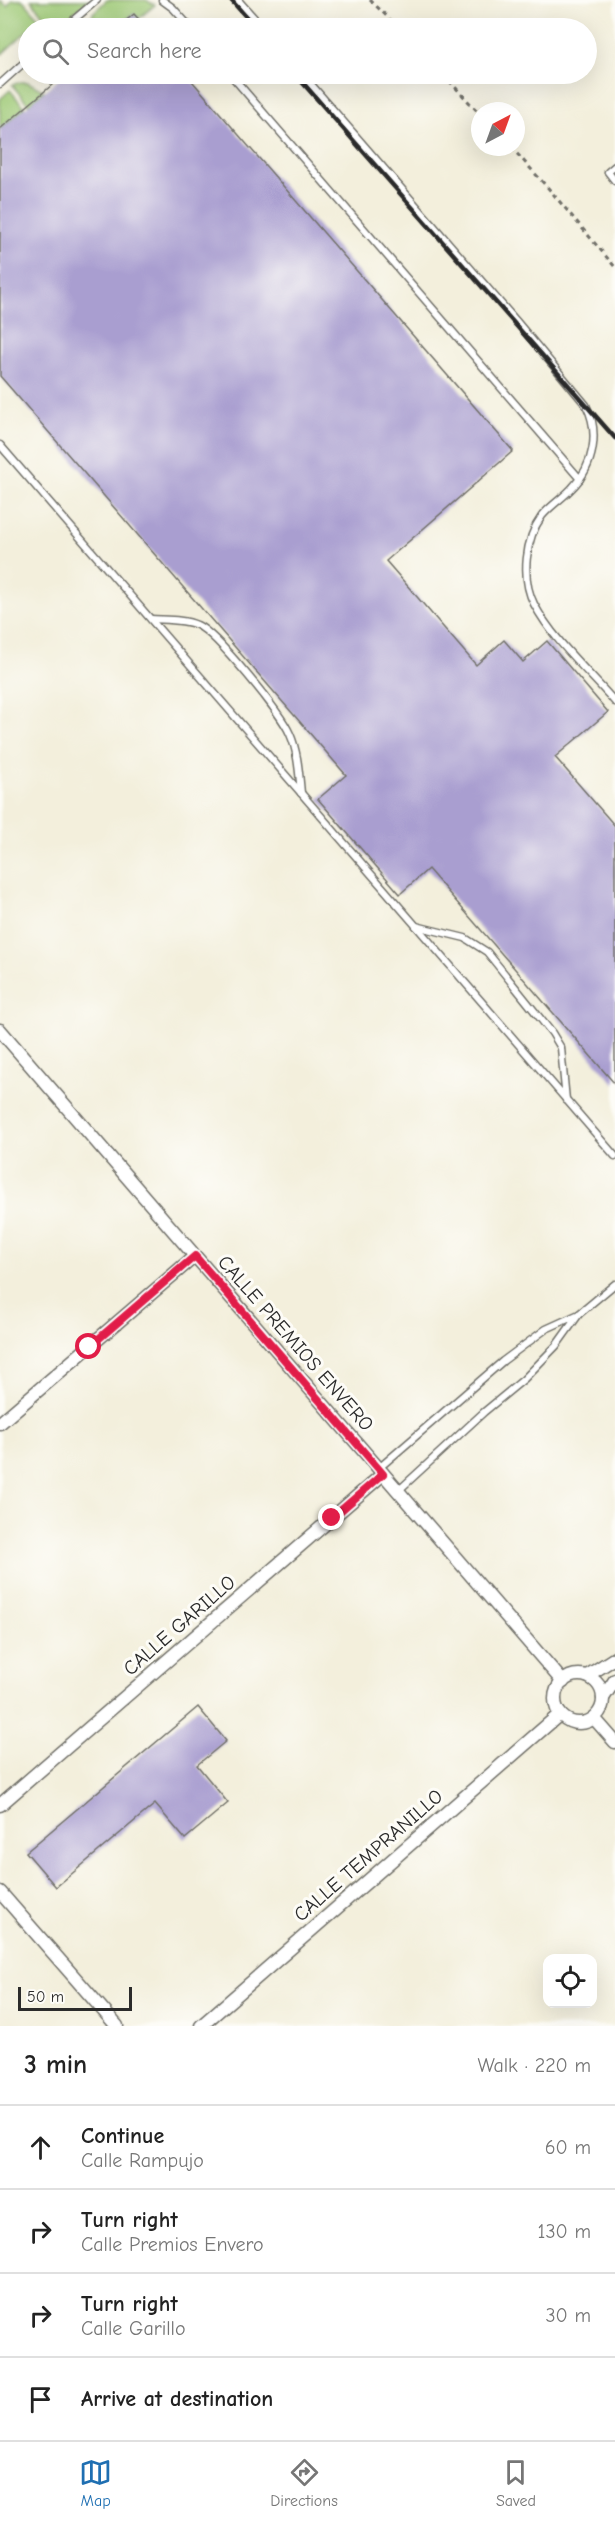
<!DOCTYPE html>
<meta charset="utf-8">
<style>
:root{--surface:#fff;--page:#f6f6f6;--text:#222;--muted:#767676;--line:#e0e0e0;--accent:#1f6fb2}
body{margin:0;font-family:"Comic Neue",sans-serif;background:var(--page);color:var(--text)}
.controls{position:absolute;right:18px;bottom:18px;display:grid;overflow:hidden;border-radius:12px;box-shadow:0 6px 24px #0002}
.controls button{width:54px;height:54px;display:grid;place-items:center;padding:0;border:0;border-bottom:2px solid var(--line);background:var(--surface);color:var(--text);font:30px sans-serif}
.compass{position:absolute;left:471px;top:102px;width:54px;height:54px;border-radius:50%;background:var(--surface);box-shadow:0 6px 24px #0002;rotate:41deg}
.scale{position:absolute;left:18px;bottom:15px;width:114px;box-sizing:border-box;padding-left:6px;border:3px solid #2b2b2b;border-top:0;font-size:16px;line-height:21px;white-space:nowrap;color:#2b2b2b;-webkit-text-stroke:4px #fdfcf7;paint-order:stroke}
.stop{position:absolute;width:18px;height:18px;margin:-14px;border:4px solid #e11d48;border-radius:50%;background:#fff}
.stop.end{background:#e11d48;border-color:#fff;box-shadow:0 2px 6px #0008}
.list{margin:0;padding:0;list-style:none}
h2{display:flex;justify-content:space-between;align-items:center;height:78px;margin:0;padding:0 24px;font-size:26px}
h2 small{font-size:20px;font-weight:400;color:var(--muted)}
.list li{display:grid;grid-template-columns:39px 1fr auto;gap:18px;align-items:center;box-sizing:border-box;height:84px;padding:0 24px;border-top:2px solid var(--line)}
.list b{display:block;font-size:22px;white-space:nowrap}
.list p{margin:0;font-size:20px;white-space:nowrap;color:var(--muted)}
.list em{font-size:20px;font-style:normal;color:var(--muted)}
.icon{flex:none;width:33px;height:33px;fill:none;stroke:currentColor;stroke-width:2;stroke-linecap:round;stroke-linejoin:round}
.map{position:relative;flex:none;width:615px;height:2026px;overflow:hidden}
.search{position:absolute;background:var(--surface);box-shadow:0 6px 24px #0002;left:18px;right:18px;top:18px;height:66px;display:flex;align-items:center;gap:15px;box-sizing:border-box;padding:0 21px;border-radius:33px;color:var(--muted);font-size:22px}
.sheet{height:414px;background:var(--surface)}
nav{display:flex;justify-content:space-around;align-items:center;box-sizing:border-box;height:84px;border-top:2px solid var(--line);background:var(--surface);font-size:16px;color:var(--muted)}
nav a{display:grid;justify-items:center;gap:3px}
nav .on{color:var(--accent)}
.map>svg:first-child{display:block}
</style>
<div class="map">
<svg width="615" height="2026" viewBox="0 0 615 2026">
<rect width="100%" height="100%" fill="#fdfcf7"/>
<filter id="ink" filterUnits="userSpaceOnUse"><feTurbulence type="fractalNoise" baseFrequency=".0167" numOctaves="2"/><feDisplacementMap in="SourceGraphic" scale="12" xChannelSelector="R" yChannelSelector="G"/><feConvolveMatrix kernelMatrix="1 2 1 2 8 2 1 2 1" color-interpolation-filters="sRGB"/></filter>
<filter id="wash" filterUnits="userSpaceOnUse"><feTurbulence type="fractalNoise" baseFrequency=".008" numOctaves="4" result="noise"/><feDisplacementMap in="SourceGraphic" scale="24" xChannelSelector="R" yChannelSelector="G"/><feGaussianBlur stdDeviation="1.35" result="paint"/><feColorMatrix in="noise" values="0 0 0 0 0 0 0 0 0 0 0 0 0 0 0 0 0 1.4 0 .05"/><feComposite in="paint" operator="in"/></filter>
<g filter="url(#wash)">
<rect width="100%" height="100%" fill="#f3efdc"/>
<g fill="#9ec976" stroke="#647a50" stroke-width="1.5">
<path d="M0,0l7,6 5,-6h11l17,19 -38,35 -2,-3z"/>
<path d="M31,0h58l-26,23 -18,-5z"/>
<path d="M107,0h39l9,5 -17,14 -5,-5 -16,14h-28l4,-15z"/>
<path d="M20,82h8l16,9 -15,14 -17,-20z"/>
<path d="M10,90l15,18 -25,21v-30z"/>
</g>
<g id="blocks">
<g fill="#a99ed0">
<path d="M134,14l13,14h-30z"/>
<path d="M65,74h121l327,377 -127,110 90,104 28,-25 19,22 24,-21 61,71 -53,45 60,69v258l-187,-215 -28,25 -82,-95 28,-24 -346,-399v-247z"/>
<path d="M198,1707l28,34 -29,24 31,38 -43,36 -30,-35 -99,83 -30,-35z"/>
</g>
</g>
</g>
<g filter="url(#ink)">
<use href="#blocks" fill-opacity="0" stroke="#717069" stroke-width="1.5"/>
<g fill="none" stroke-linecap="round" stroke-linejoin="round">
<defs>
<g id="lane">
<path d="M162,0l11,8 18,20"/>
<path d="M238,0l25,28"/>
<path d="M64,28l33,-28"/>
<path d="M230,74l350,405"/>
<path d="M302,74l215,248 69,83c14,27 8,61 -14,83 -9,10 -22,18 -30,28 -17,23 -21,62 -8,88 19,36 54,67 81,98"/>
<path d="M0,84l28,-25"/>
<path d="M615,166l-7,6 7,9"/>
<path d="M0,445l615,711"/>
<path d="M151,619c14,1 33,0 46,6 19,8 84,88 93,109 8,18 9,39 11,59"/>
<path d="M416,926l49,12 22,14 65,81 9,15 5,52"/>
<path d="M379,1468l124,-107 43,-32 33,-15"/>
<path d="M398,1491l86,-79 40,-33 32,-33 23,-32 36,-30"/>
</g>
<g id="street">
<path d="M0,1030l563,652"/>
<path d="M0,1423l195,-167"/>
<circle cx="579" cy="1699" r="24"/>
<path d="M587,1676l28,-18"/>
<path d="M603,1698l12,-18"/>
<path d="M594,1718l21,24"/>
<path d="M0,1805l383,-331"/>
<path d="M0,1892l117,134"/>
<path d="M201,2026l359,-312"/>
</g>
</defs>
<use href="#lane" stroke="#717069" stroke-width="9"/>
<use href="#street" stroke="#717069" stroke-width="15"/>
<g stroke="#717069" stroke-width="3" stroke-dasharray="4.5 4.5" stroke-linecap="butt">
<path d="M370,0l29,28"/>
<path d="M443,74l37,40"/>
<path d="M511,147l38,42 66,78"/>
</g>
<use href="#lane" stroke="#fff" stroke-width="6"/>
<use href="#street" stroke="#fff" stroke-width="12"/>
<g stroke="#2b2b2b" stroke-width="4.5">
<path d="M231,0l25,28"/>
<path d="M295,74l320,364"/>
</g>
</g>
</g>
<g fill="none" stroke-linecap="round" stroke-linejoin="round" filter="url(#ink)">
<path stroke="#e11d48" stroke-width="8" d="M89,1347l106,-91 188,218 -51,44"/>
</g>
<g text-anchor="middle" stroke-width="6" stroke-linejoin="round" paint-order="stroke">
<g font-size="20" fill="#2b2b2b" stroke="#fdfcf7">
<text transform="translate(296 1343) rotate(49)" y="7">CALLE PREMIOS ENVERO</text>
<text transform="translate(179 1625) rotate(-41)" y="7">CALLE GARILLO</text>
<text transform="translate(368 1855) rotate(-41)" y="7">CALLE TEMPRANILLO</text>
</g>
</g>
</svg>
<div class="controls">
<button><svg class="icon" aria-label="locate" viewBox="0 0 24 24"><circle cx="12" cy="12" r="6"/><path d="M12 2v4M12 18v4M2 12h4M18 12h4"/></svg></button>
</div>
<svg class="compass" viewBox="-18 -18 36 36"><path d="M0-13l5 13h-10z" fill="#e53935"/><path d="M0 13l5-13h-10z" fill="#767676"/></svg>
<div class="scale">50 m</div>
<div class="stop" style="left:89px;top:1347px"></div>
<div class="stop end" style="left:332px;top:1518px"></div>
<div class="search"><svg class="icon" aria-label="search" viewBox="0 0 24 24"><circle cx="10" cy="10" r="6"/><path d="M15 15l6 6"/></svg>Search here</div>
</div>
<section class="sheet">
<h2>3 min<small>Walk · 220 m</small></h2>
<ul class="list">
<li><svg class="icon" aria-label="ahead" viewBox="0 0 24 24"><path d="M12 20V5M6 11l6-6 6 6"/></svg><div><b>Continue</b><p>Calle Rampujo</p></div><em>60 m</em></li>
<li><svg class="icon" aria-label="right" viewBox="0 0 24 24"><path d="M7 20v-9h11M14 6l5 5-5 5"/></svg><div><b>Turn right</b><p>Calle Premios Envero</p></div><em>130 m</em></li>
<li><svg class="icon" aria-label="right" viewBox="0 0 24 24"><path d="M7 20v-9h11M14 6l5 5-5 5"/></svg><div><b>Turn right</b><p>Calle Garillo</p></div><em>30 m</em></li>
<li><svg class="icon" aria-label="arrive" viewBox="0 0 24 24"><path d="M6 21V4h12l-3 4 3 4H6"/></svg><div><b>Arrive at destination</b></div></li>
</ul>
</section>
<nav>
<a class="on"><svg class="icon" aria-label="map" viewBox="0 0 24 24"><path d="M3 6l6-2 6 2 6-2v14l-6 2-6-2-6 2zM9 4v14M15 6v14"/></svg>Map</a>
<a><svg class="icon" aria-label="directions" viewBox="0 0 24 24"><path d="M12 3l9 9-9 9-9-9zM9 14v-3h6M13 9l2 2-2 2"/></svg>Directions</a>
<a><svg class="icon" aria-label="saved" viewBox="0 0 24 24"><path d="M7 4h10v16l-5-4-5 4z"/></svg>Saved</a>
</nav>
